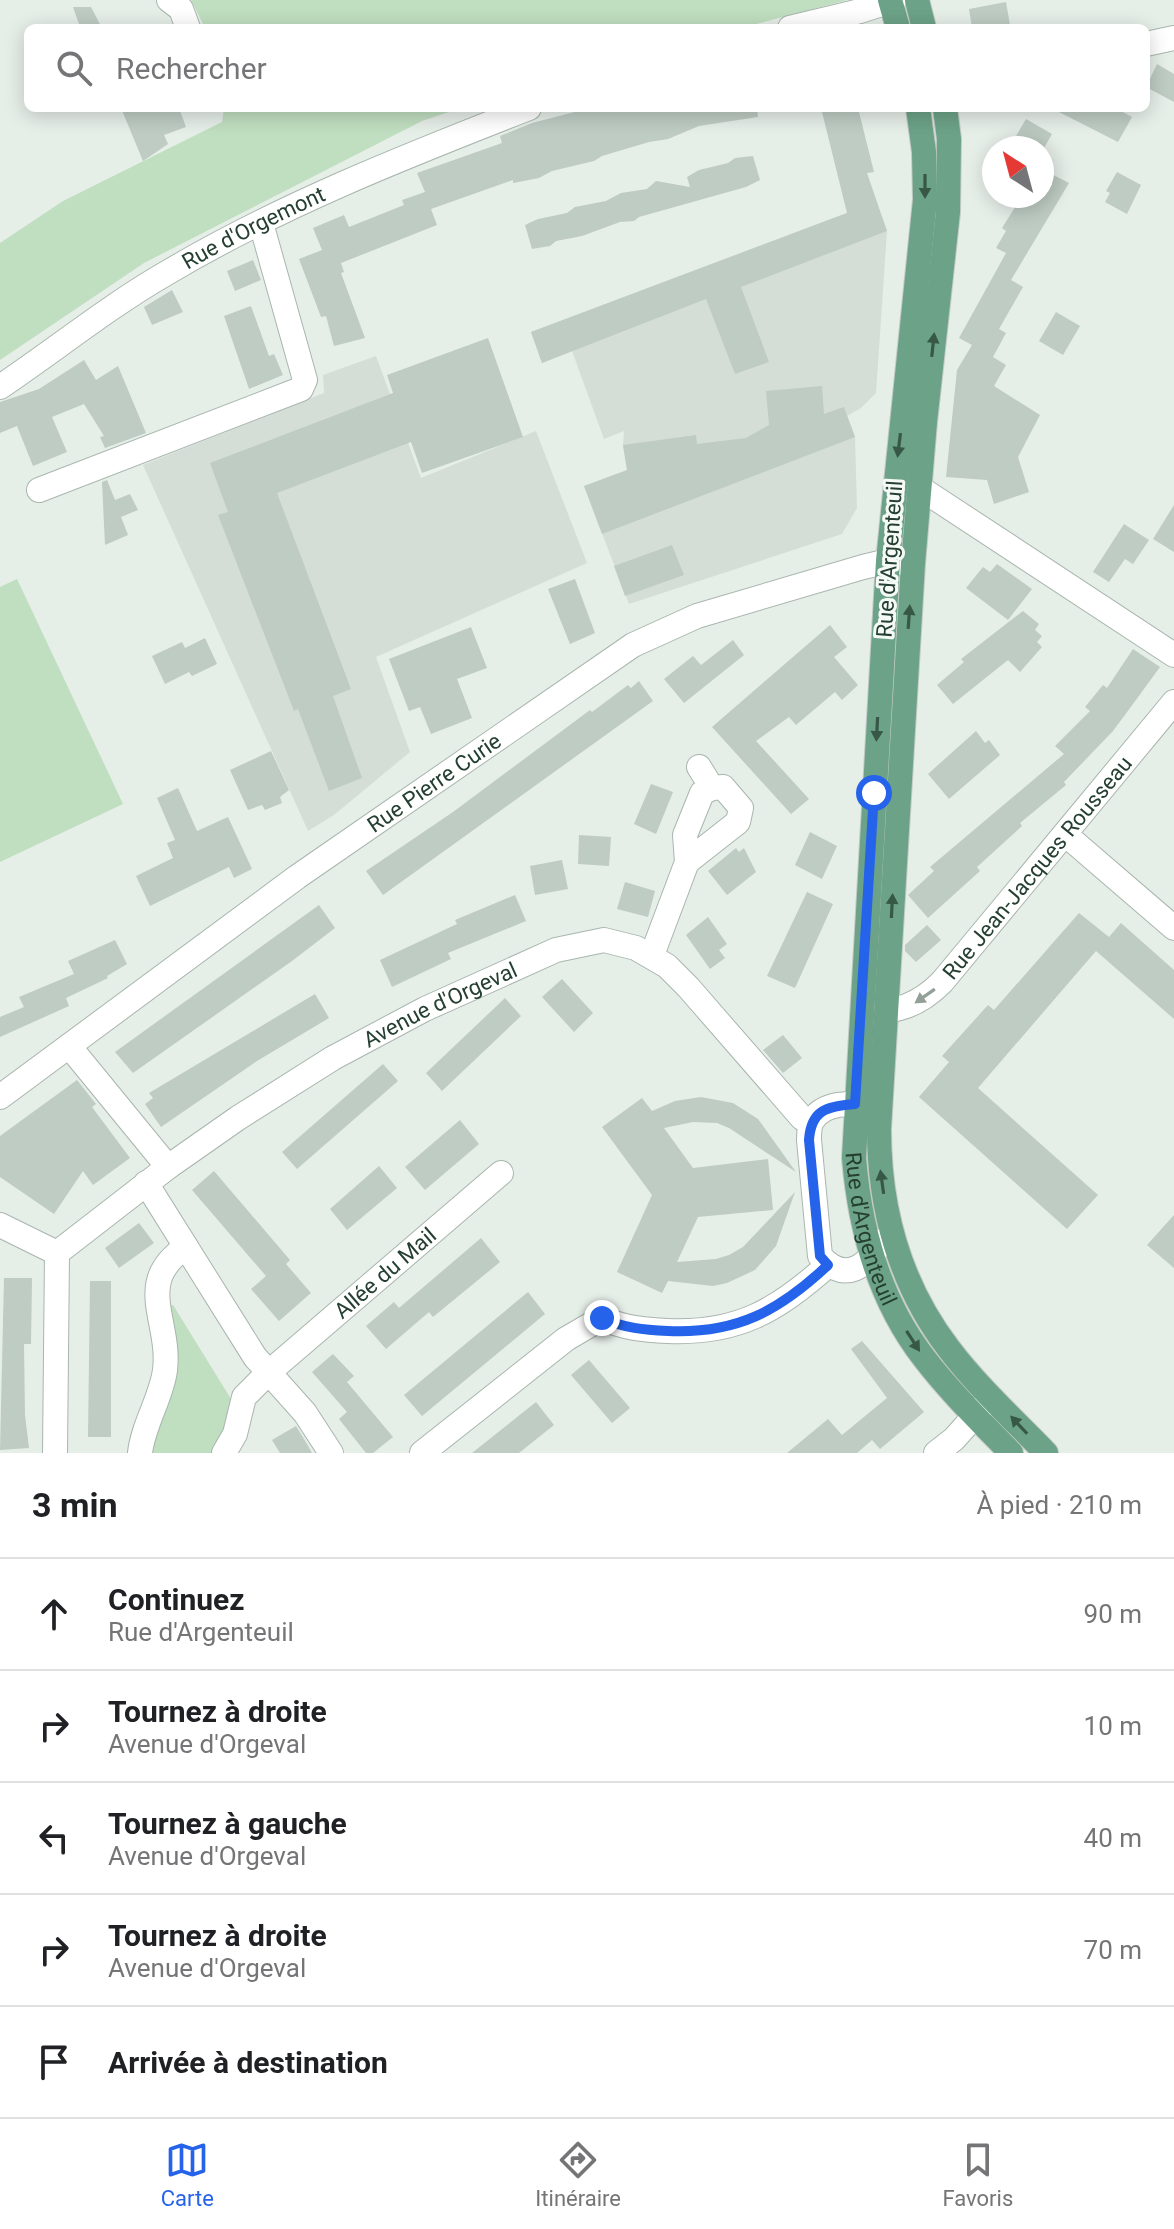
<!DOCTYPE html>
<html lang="fr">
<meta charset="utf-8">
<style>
:root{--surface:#fff;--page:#f2f2f2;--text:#202124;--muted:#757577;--line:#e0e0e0;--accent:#2563eb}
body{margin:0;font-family:Roboto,sans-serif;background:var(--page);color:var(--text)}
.compass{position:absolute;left:982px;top:136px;width:72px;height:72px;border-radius:50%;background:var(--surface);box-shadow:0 4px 20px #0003;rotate:324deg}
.stop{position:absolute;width:24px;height:24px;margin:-18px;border:6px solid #2563eb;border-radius:50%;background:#fff}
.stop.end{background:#2563eb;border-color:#fff;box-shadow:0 2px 8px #0008}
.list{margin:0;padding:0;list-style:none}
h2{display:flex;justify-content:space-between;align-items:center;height:104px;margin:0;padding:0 32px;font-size:34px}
h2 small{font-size:26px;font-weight:400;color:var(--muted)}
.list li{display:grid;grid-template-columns:52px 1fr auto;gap:24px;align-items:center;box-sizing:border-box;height:112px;padding:0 32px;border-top:2px solid var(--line)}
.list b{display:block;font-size:30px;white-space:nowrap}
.list p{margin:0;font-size:26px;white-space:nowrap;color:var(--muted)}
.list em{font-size:26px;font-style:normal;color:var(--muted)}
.icon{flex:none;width:44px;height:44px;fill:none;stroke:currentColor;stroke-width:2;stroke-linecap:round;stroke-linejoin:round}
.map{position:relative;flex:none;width:1174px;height:1453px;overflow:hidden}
.search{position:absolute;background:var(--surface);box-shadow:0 4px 20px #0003;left:24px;right:24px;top:24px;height:88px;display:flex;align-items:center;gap:20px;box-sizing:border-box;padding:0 28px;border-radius:12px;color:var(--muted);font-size:30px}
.sheet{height:664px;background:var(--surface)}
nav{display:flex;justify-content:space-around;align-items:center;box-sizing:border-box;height:112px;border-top:2px solid var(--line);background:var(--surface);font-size:22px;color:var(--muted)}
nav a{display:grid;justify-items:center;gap:4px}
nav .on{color:var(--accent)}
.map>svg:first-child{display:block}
</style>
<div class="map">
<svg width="1174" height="1453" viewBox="0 0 1174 1453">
<rect width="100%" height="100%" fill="#e6eee8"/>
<g fill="#d4ded7">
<path d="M876,202l11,29 -11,162 -15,15 -14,8 8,21 2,71 -15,26 -213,70 -45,-118 33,-12 11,4 -5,-33 1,-14 -20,8 -32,-88 -30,12 -11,-31z"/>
<path d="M376,356l45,122 115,-47 51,132 -211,94 34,95 -76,63 -26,16 -165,-366 181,-72 -1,-18z"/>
</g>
<g fill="#c0dec0">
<path d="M191,0h656l-106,28h-536z"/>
<path d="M224,108h237l-39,13 -278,142 -144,97v-117l63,-42 159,-79z"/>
<path d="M17,579l106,225 -123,58v-275z"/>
<path d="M169,1305h4l63,102 -18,46h-71z"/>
</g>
<g fill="#beccc3">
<path d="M1006,2l4,23 -38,3 -3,-19z"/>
<path d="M73,7h18l11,21 -22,-1z"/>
<path d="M1157,64l17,10v28l-28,-15z"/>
<path d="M121,108h58l7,19 -22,8 4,9 -25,17z"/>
<path d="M590,108h167l1,9 -59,9 -31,13 -19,3 -47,14 -8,5 -42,10 -13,7 -26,5v-3l-82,29 6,16 -96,38 3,9 -3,1 24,65 -31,8 -8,-30 -5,1 -22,-58 23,-9 -9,-22 31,-13 5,12 55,-22 -2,-5 23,-8 -8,-19 85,-30 -2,-7 32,-13z"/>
<path d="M821,108h37l16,64 -7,1 20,58 -146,56 28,75 -34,12 -29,-75 -164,64 -11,-31 316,-119z"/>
<path d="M1051,108h64l17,9 -14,25z"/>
<path d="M1026,119l26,15 -8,14h-35z"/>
<path d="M753,156l7,24 -14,7 -107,30 -5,4 -14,1 -38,14 -26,5 -6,5 -18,3 -7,-24 13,-6 29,-6 8,-6 31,-6 15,-8 26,-4 9,-8 34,6 -3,-10 12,-7 29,-7 7,-5z"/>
<path d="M1042,169l27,14 -58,97 12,7 -24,42 7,4 -13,24 13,8 -12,21 46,29 -22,42 11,35 -35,12 -7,-24 -41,-3 11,-107 15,-25 -13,-7 47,-85 -10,-5 10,-17 -4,-3 20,-32h20z"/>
<path d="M1117,172l24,13 -14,29 -22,-12 5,-9 -4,-2z"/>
<path d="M253,260l8,20 -26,11 -8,-20z"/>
<path d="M172,290l11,22 -31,13 -8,-18z"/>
<path d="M251,306l18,50 5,-2 9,21 -34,14 -25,-73z"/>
<path d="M1056,312l24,14 -17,29 -24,-14z"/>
<path d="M488,338l35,99 -101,36 -11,-31 -134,51 74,196 -18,7 29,82 -33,13 -31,-82 -4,2 -76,-196 10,-3 -18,-49 183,-70 -6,-18z"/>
<path d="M84,360l12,20 22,-14 28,67 -41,15 -5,-11 4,-1 -20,-32 -32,13 15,35 -34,14 -16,-40 -17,7v-31l39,-13z"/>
<path d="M822,386l2,28 20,-7 11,30 -253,97 -18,-48 43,-16 -4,-25 73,-10 1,9 49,-6 23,-13 -3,-34z"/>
<path d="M107,480l8,20 15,-6 8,16 -17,7 7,18 -23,10 -3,-63z"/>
<path d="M1174,505v47l-21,-13z"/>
<path d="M1124,524l25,16 -16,24 -8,-5 -16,23 -16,-10z"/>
<path d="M672,545l12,30 -59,21 -11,-30z"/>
<path d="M997,564l35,25 -24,31 -42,-32 17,-21 7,5z"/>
<path d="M575,579l20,54 -25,11 -22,-55z"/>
<path d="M1023,611l16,13 -4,6 7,6 -5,6 5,5 -22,25 -12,-12 -55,44 -16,-19 27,-23 -3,-3z"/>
<path d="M830,625l17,22 -13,10 24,28 -16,15 -7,-8 -39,33 -7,-8 -33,24 53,58 -18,15 -79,-87z"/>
<path d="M471,627l16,41 -30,11 15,39 -41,16 -11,-27 -11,4 -20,-52z"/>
<path d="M205,638l12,26 -25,12 -3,-4 -24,12 -13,-28 30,-14 3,6z"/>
<path d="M733,640l11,15 -60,48 -20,-24 29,-23 8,9z"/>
<path d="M1133,649l27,18 -27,37 -20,27 -49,51 2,3 -46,38 2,3 -45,41 3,4 -52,47 -20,-23 26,-24 -4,-4 134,-113 -9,-8 35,-35 -5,-4 18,-22 4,3z"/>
<path d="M639,681l14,20 -270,194 -17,-24 87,-59 137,-102 2,2 36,-27 3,3z"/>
<path d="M976,731l9,12 4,-3 11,15 -51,44 -21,-25z"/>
<path d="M271,751l18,39 -9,7 2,6 -17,7 -3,-5 -14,5 -18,-40z"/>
<path d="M651,784l22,8 -17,42 -22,-10z"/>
<path d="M178,788l19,43 31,-14 24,52 -18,9 -5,-11 -79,39 -14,-30 37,-18 -6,-15 8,-3 -18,-42z"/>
<path d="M810,832l27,14 -15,33 -27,-14z"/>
<path d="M579,835l32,2 -2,29 -31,-2z"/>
<path d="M736,848l3,4 5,-4 12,24 -29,23 -19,-24z"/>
<path d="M562,860l6,29 -33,6 -5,-29z"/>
<path d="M625,882l30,9 -7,26 -31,-8z"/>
<path d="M807,892l26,12 -38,84 -28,-12z"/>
<path d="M515,895l11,26 -78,32 3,6 -59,28 -12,-27 77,-36 -2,-4z"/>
<path d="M319,905l16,23 -43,33 -159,112 -18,-21z"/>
<path d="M1079,913l30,24 12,-14 53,47v49l-78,-68 -118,137 120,107 -31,34 -148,-132 30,-35 -7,-6 46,-51 6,5z"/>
<path d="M708,917l19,27 -8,6 6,8 -15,11 -24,-34z"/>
<path d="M927,925l14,15 -25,22 -11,-11v-6z"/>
<path d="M115,940l12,24 -20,12 1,2 -42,20 3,8 -69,31v-20l24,-10 -5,-10 55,-23 -6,-13z"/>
<path d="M562,979l31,34 -19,19 -32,-35z"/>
<path d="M315,994l14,24 -72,43 -96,66 -16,-23 8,-6 -4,-5z"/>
<path d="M505,998l16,18 -79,75 -16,-18z"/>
<path d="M783,1035l19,23 -19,15 -20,-23z"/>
<path d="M383,1064l15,17 -101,88 -15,-17z"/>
<path d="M77,1080l19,24 -4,3 38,51 -37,27 -10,-14 -29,43 -54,-37v-41z"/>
<path d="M701,1097l32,6 25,16 38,53 -67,-44 -12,-5 -24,-1 -29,6 29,40 75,-9 5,51 -75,7 -21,45 39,-3 13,-4 14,-8 52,-55 -19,54 -21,24 -28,13 -14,3 -45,-5 -6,12 -45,-21 35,-77 -50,-68 40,-29 10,13 23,-10z"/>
<path d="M460,1120l19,24 -54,46 -20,-23z"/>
<path d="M379,1166l18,22 -50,42 -17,-21z"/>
<path d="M214,1171l76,89 -4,4 25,29 -32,28 -28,-32 15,-13 -74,-86z"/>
<path d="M1174,1215v53l-27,-23z"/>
<path d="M139,1223l15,20 -35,25 -14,-20z"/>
<path d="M481,1238l19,24 -67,55 -4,-5 -43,37 -20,-23 28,-24 5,6z"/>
<path d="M4,1278h28l-1,66h-7l1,71 4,33 -29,2z"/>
<path d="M90,1281h21v156h-23z"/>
<path d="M528,1292l17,22 -123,102 -18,-21z"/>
<path d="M862,1341l62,71 -44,37 -8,-9 -15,13h-70l41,-34 14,16 45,-37 -36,-49z"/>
<path d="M333,1354l21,22 -7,6 46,55 -20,16h-7l-27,-34 8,-7 -35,-40z"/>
<path d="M589,1360l41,48 -18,15 -41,-48z"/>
<path d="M536,1402l18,23 -35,28h-47z"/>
<path d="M296,1426l11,18 5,9h-32l-8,-13z"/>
</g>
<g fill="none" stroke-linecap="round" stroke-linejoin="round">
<defs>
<g id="minor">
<path d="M169,0l12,9 7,19"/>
<path d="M790,28l70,-17 34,-11"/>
<path d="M1146,44l28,-6"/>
<path id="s1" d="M0,387c55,-37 108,-80 165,-113 114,-68 241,-118 364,-166"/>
<path d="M920,488l254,167"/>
<path d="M39,490l262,-101 4,-9 -44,-157"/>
<path d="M699,767l13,21"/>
<path d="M1066,835l108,93"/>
<path d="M652,955l35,-93 51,-40 3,-14 -18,-21 -11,1 -10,5 -17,42 2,27"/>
<path id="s2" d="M865,1011c32,2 54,-6 77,-29l232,-280"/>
<path d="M69,1046l99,121"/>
<path id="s3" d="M0,1097l297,-220 336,-232 64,-29 166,-49 25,-6 25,3"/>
<path d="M878,1105c-20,-1 -53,-6 -66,16 -3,5 -3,13 -3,19l11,116c25,28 46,11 62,-15"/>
<path d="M146,1183l109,174 50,56 26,40"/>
<path d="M0,1225l57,28"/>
<path id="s4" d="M55,1453l2,-200 111,-86 70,-49 95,-60 92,-49 131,-59 48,-10 32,8 31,18 21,21 114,131 8,4"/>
<path d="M140,1453c3,-28 22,-57 25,-83 6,-49 -32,-88 21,-123"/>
<path id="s5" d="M224,1453l11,-19 9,-37 24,-24 233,-200"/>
<path d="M422,1453l144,-114 36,-21c21,10 43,12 66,13 70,3 110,-21 160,-66"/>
<path d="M936,1453l18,-14 34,-38"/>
</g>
<g id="major">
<path d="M890,0l8,28"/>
<path d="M917,0l7,28"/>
<path id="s6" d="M918,108l6,44 1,48 -37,361 -34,597c6,72 25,142 70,200 26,34 57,64 87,95"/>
<path d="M945,108l4,31 -1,73 -23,210 -12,142 -34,565c0,79 21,156 70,220 28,37 64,70 97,104"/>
</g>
</defs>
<use href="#minor" stroke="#a8b6ae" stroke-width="26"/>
<use href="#major" stroke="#c2cac6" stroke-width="26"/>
<use href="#minor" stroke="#fff" stroke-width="24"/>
<use href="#major" stroke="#6ca287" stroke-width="24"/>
</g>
<defs><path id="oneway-solid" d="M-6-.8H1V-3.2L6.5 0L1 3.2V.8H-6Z" transform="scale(2)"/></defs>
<g fill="#375847">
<use href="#oneway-solid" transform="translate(925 186) rotate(90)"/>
<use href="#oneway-solid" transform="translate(933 345) rotate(-84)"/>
<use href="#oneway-solid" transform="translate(899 445) rotate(97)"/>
<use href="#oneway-solid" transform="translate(909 617) rotate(-86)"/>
<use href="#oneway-solid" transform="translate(877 729) rotate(93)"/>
<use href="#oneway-solid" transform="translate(892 906) rotate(-87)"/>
<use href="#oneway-solid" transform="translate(882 1182) rotate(-98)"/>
<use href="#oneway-solid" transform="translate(913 1341) rotate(57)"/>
<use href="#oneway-solid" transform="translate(1019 1425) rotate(-133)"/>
</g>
<use fill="#92a098" href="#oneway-solid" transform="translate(925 996) rotate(145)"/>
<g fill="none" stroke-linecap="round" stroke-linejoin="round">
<path stroke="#2563eb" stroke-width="10" d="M602,1318c21,10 43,12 66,13 69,3 111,-20 160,-66l-8,-9 -11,-116c2,-30 18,-34 46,-36l19,-311"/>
</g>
<g text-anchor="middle" stroke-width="6" stroke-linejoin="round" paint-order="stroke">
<g font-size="22" fill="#254032" stroke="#f6faf7">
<text dy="8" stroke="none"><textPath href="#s1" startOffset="300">Rue d'Orgemont</textPath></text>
<text transform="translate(889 559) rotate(-86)" y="8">Rue d'Argenteuil</text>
<text dy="8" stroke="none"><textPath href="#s3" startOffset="536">Rue Pierre Curie</textPath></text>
<text dy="8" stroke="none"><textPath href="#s2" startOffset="234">Rue Jean-Jacques Rousseau</textPath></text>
<text dy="8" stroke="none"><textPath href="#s4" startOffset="658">Avenue d'Orgeval</textPath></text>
<text dy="8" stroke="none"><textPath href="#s6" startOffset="1126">Rue d'Argenteuil</textPath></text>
<text dy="8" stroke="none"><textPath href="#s5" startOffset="248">Allée du Mail</textPath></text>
</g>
</g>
</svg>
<svg class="compass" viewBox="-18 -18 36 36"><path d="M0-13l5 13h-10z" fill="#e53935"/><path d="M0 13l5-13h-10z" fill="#757577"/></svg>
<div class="stop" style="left:874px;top:793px"></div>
<div class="stop end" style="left:602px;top:1318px"></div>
<div class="search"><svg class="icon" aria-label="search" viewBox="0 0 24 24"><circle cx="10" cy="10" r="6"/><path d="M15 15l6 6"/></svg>Rechercher</div>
</div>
<section class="sheet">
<h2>3 min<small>À pied · 210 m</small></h2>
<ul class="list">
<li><svg class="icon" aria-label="ahead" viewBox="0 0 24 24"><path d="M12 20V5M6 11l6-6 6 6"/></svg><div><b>Continuez</b><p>Rue d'Argenteuil</p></div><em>90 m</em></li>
<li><svg class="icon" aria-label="right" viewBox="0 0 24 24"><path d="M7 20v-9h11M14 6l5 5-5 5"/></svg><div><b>Tournez à droite</b><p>Avenue d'Orgeval</p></div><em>10 m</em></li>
<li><svg class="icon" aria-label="left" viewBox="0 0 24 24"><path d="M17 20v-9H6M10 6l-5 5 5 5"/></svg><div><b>Tournez à gauche</b><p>Avenue d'Orgeval</p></div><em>40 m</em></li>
<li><svg class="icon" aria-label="right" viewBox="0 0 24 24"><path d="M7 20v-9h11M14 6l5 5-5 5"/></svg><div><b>Tournez à droite</b><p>Avenue d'Orgeval</p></div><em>70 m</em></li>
<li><svg class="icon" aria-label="arrive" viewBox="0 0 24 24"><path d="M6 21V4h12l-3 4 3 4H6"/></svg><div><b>Arrivée à destination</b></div></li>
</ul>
</section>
<nav>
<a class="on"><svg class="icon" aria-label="map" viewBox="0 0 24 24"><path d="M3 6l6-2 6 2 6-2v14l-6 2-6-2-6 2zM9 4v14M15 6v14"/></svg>Carte</a>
<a><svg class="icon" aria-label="directions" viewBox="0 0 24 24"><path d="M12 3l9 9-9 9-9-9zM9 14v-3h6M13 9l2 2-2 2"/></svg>Itinéraire</a>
<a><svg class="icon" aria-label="saved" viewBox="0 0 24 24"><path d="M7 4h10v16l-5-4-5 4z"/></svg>Favoris</a>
</nav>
